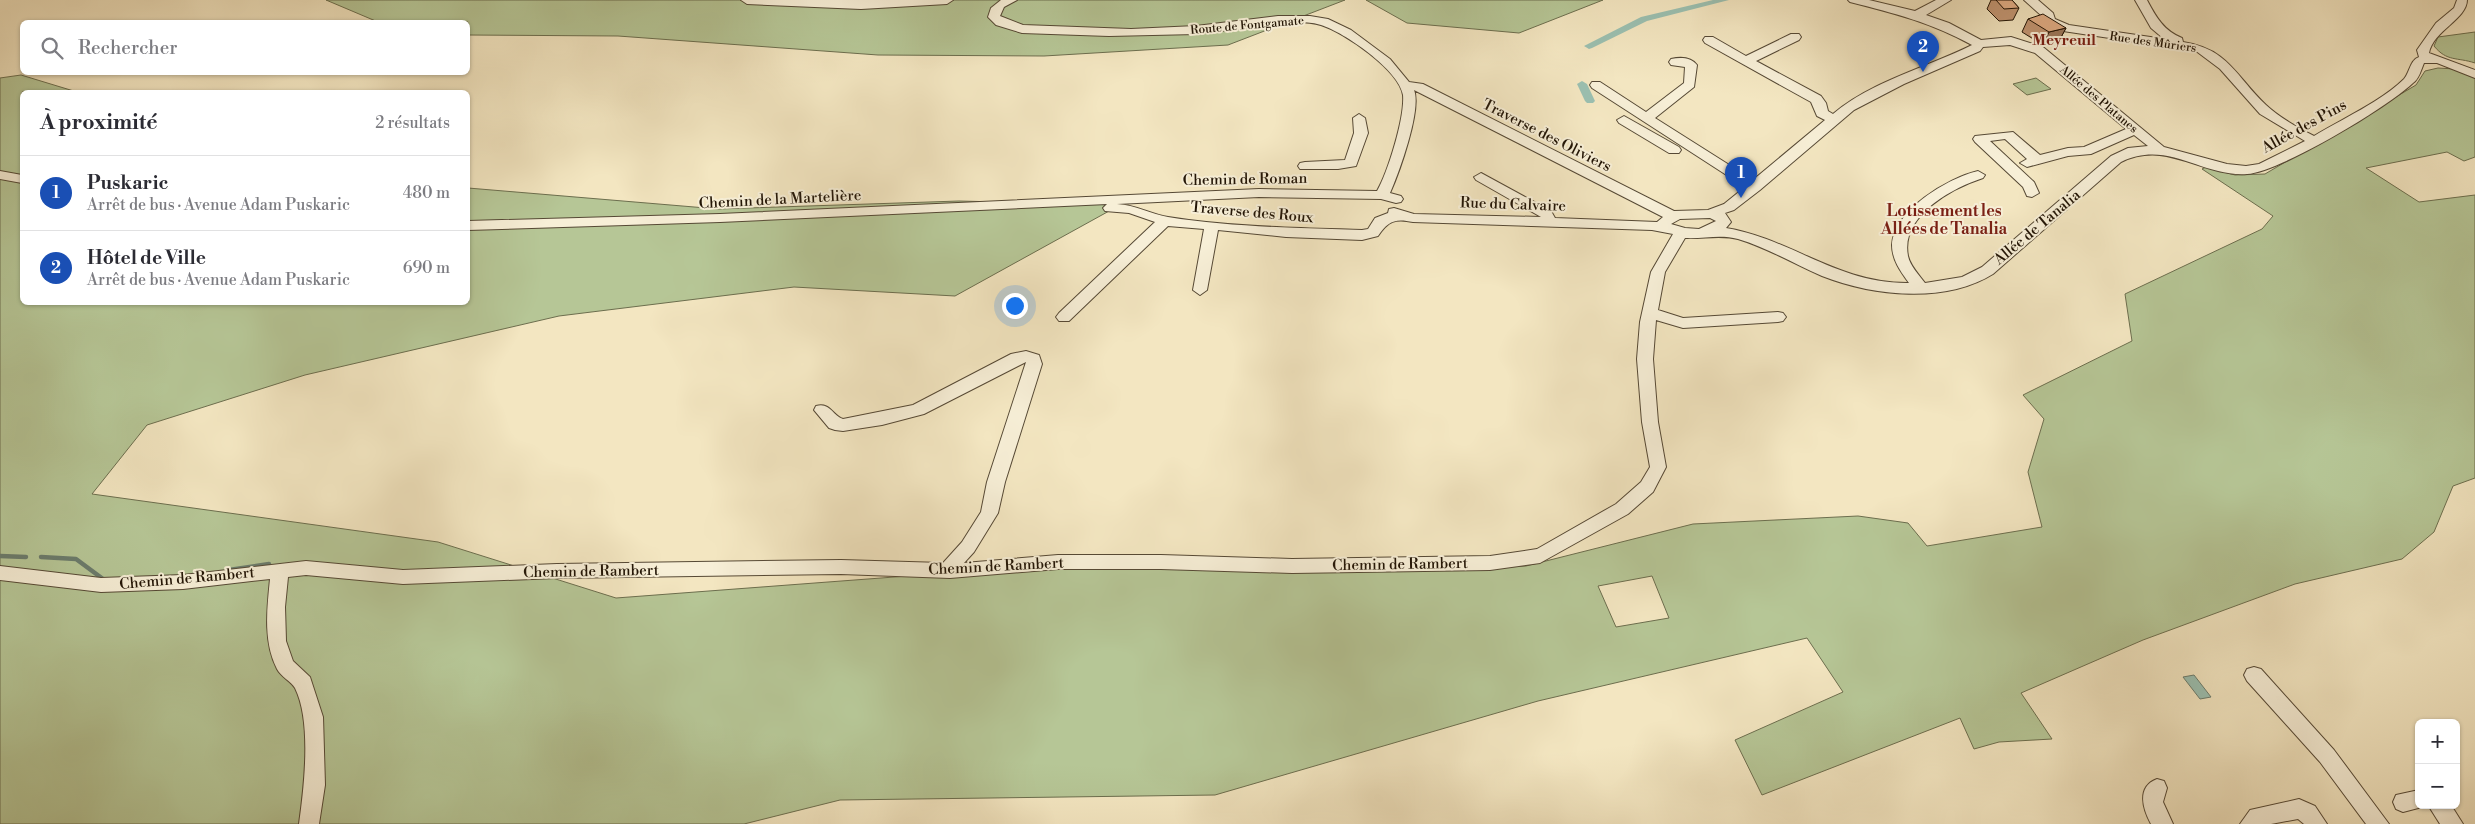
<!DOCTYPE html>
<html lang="fr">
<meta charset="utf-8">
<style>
:root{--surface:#fff;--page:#f7f7f7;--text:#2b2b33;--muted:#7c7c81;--line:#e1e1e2;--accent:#111827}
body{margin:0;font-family:"Libre Bodoni",serif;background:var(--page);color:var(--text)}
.controls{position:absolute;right:15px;bottom:15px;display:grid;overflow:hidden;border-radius:8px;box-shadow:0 1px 4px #0004}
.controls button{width:45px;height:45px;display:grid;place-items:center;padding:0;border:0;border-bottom:1px solid var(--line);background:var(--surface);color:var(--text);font:25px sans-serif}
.you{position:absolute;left:1014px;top:305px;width:18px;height:18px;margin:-12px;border:4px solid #fff;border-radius:50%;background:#1a73e8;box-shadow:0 0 0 8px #1a73e833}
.badge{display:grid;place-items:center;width:32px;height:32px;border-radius:50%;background:var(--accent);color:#fff;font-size:16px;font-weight:700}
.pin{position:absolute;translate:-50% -41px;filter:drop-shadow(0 1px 2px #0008)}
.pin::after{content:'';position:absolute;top:26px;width:18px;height:15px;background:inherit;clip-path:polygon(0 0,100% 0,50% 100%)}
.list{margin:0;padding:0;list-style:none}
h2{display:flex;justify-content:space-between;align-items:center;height:65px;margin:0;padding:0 20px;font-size:21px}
h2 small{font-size:16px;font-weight:400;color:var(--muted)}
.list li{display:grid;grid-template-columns:32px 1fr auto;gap:15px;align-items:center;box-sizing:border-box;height:75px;padding:0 20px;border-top:1px solid var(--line)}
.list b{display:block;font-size:19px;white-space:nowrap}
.list p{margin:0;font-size:16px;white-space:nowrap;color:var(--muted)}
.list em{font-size:16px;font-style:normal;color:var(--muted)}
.icon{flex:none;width:28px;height:28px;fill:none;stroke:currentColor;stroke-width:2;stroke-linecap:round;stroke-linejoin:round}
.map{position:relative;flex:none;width:2475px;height:824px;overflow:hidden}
.search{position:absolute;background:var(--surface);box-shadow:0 1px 4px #0004;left:20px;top:20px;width:450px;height:55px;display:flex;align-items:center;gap:12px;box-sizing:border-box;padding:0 18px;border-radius:8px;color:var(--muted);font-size:19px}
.panel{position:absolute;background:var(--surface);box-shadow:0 1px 4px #0004;left:20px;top:90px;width:450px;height:215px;border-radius:8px}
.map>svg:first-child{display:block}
</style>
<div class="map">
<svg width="2475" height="824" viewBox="0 0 2475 824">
<rect width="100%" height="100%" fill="#f3e6c1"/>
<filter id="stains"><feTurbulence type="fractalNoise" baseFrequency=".004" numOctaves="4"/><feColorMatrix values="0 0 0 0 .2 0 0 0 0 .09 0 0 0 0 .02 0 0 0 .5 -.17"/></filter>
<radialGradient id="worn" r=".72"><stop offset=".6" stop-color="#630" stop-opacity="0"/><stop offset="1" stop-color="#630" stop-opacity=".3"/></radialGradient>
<g fill="#b6c696" stroke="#6c6e4e" fill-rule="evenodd">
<path d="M326,0h1019l-117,45 -184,11 -166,-1 -260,-19 -150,-1v-13h-90z"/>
<path d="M1366,0h237l-84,33 -112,-10z"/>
<path d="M2475,32v31c-18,-6 -28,-1 -41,-17l4,-9z"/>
<path d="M2438,68l17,1 20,7v81l-11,4 -17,-9 -81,16 53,34 56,-7v283l-22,8 -19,46 -32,27 -107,25 -152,56 -122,53 31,46 -53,3 -25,7 -14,-31 -198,77 -27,-55 108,-48 -36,-54 -269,63 -323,94 -375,5 -96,24h-744v-746l21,-3 56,17h-55v210h446v-114l250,21 241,-8 161,4 -165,91 -161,-9 -235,29 -254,59 -158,50 -55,69 346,48 178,56 411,-31 425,3 74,-4 167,-42 165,-8 50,7 19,23 115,-19 -14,-55 16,-53 -21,-24 109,-54 -7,-47 137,-65 11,-13 -71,-47 4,-2 29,8 30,-1 151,-89 9,-14zM1652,576l17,42 -53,9 -18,-41z"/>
<path d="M2036,78l15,11 -24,6 -14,-11z"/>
</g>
<path fill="#9bc0b1" stroke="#6b7c6d" d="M2194,675l17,22 -11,2 -17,-22z"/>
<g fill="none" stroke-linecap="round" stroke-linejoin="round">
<g stroke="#6b7c6d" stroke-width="4.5">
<path d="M0,556l26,1"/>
<path d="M41,557l35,2 27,20"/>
<path d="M229,570l40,-6"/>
</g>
<g fill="#9bc0b1" fill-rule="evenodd">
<path d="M1713,0h16l-82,21 -55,27 -3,1 -5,-3 57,-29z"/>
<path d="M1582,81l5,3 8,17 -2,2h-6l-2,-2 -8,-17z"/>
</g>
<defs>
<g id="minor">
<path d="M741,0h212l-6,4 -86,5 -114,-5z"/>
<path d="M1001,0h16l-13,7 -4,9 23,9 108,4 65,-3 82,-10h32l18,3 23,11 39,29 19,23 14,2 251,127 34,-1 16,-6 21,-17 -153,-99 -2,-3 2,-3h8l46,30 38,-29 1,-16 -14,-2 -2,-3 2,-3c9,-2 20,-2 26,6l-3,22 -39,31 98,62 72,-60 -8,-4 -6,-14 -106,-59 -2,-3 2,-3h8l33,19 45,-22h8l2,3 -2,3 -43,21 65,35 5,7 2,8 5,3c39,-33 93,-46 139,-69 -43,-23 -75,-31 -122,-43l-2,-2h21l46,11 21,-11h15l-25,15 23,8 32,17 30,-3 32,10 121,100 63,17 19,2 13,-2 46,-23 -45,-27 -40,-45 -24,-18 -133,-20 -18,-7 -2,-7 -19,-17h14l15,13 2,6 14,6 95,14 -13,-11 -16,-28h12c9,17 17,31 35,38l1,4c46,7 53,35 83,63 14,13 31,22 48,31 28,-17 68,-35 90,-57 6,-7 6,-19 15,-22l-2,-7 19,-27 18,-15 3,-8h10c0,19 -34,31 -38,53l46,17v8l-38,-15h-13c-3,7 -5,16 -11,20 -25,24 -133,89 -166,91 -46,3 -79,-35 -126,-12l-128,112c-48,30 -120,22 -171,2 -28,-12 -54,-28 -84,-37 -18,-5 -34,0 -53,-1l-20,34 -7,38 25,8 95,-6 5,1 3,4 -3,4 -5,1 -95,6 -27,-8 -3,39 5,63 8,45 -13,25 -25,22 -88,49 -50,7 -198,3 -131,-4h-103l-108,9 -109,-4 -284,4 -154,6 -97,-9 -18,2 -3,30 1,34 7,20 17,16 13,40 2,68 -6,39h-20c5,-36 13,-102 -4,-136 -4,-7 -14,-11 -18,-19 -14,-27 -10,-60 -7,-90l-87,10 -82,3 -101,-12v-14l101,12 82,-3 123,-14 97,9 154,-6 284,-4 102,3 19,-21 19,-30 6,-30 39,-120 -102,52 -42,11 -39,6 -8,-1 -6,-2 -15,-18 2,-4c14,-4 16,9 27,13l70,-14 98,-51 15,-3 13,4 3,9 -37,118 -7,31 -24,39 -10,11 94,-8h103l131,4 198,-3 47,-7 79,-45 25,-22 9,-15 -8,-45 -5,-63 3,-37 11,-50 22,-38 -21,-4 -239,-8c-18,-4 -25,-1 -35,14l-16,4 -76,-3 -68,-7 -11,60 -7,5 -7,-5 11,-61 -36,-3 -99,95h-10l-3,-4 3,-4 96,-91 -26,-9 -24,-2 -2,-3 4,-4 -387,18 -252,8v-9l252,-7 539,-25 118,2c11,-19 28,-74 26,-96 -4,-25 -59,-63 -82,-70 -9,-3 -18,-3 -27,-3l-98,12 -87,2 -87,-3 -26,-8 -8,-8 3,-9zM2010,45l25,8 91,76 -42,18 -16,1 -28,7 -27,-23 -38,4 -2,3 2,3 48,45 4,9 5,1 7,-4 -5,-11 -44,-41 15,-2 22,20 -7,4 7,4 41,-11 23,-2 43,-19 14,11 -20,2 -17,8 -129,111 -20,10 -37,6c-6,-8 -15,-17 -17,-27 -8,-40 44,-68 75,-78l2,-3 -7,-4c-30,7 -84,39 -86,74 0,15 9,27 17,38 -71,1 -117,-44 -183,-55l5,-6 -6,-9 9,-3 26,-20 94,-80 50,-26 76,-33 3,-4zM1414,90l249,127 -6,5 -102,-4 -4,-7 -70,-38 -7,4 2,3 65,37 -127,-3 -20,-6 -5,1 -1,4 -13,5 -7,11 -6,1c-63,-2 -132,-3 -194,-13 -18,-3 -32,-12 -51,-13l142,-7 122,2 15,4 5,-1 2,-3 -2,-3 -11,-3c9,-20 32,-84 24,-103zM1710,218l6,3 -17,8 -14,-1 -14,-4 9,-5z"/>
<path d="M1359,114l6,4 3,15 -12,33 -18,3h-38l-2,-3 2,-3 5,-1 40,-2 9,-27 -1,-15z"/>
<path d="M1624,116l55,31 2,3 -2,3h-10l-50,-30 -2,-3z"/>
<path d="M0,171l22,4v8l-22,-4z"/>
<path d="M2254,667l7,2 73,81 55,74h-23l-46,-62 -73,-81 -3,-6 3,-6z"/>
<path d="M2157,779l7,2 3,7 -4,14 10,22h-22c-8,-15 -15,-37 6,-45z"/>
<path d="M2419,790v15l7,1 -23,6 -7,-3 -3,-7 3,-7z"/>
<path d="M2299,799l16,7 12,18h-23l-6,-5 -27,5h-31l10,-14z"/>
<path d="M2428,805h23l12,19h-23z"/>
</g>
</defs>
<use href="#minor" stroke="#564935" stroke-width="2"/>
<use href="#minor" fill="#f7efd7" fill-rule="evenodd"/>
</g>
<g fill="#c19572" stroke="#221506">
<path d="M1991,0h21l7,8 -6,12 -14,1 -12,-12z"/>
<path d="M2028,19l38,9 -7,13 -16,4 -21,-13z"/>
</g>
<path fill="#9d795d" stroke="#221506" d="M2066,28l-7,13 -16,4 6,-13z"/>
<g fill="#e0ad85" stroke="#221506">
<path d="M1996,0h16l7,8 -15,1z"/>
<path d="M2043,14l23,14 -17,4 -21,-13z"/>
</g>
<g text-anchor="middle" stroke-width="4" stroke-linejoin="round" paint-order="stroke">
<g font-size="12" fill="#221506" stroke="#f7efd7">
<text transform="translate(1247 25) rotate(-5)" y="4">Route de Fontgamate</text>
<text transform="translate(2153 42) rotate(8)" y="4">Rue des Mûriers</text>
<text transform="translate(2099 99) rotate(40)" y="4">Allée des Platanes</text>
</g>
<g font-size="15" font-weight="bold" fill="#7a1f14" stroke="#f7efd7">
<text x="2064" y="45">Meyreuil</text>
</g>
<g font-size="15" fill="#221506" stroke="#f7efd7">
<text transform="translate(2304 126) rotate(-29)" y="5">Allée des Pins</text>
<text transform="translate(1547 135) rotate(27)" y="5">Traverse des Oliviers</text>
<text transform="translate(1245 179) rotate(-1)" y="5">Chemin de Roman</text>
<text transform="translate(780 199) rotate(-3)" y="5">Chemin de la Martelière</text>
<text transform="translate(1513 204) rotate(2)" y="5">Rue du Calvaire</text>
<text transform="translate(1252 212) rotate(5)" y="5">Traverse des Roux</text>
<text transform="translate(2037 227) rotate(-40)" y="5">Allée de Tanalia</text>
<text transform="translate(1400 564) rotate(-1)" y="5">Chemin de Rambert</text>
<text transform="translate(996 566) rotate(-3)" y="5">Chemin de Rambert</text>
<text transform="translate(591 571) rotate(-1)" y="5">Chemin de Rambert</text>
<text transform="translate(187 578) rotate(-5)" y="5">Chemin de Rambert</text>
</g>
<g font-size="16" font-weight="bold" fill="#7a1f14" stroke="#f7efd7">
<text x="1944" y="216">Lotissement les<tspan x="1944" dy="18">Allées de Tanalia</tspan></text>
</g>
</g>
<rect width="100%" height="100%" filter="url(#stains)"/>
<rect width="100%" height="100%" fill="url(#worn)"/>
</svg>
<div class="controls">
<button>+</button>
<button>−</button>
</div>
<div class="you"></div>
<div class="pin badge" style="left:1741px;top:198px;background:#1a4fb4">1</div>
<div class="pin badge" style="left:1923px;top:72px;background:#1a4fb4">2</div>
<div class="search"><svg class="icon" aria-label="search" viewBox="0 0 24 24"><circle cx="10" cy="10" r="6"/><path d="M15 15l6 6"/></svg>Rechercher</div>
<section class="panel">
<h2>À proximité<small>2 résultats</small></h2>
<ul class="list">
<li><span class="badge" style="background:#1a4fb4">1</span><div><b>Puskaric</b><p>Arrêt de bus · Avenue Adam Puskaric</p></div><em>480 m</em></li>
<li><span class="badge" style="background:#1a4fb4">2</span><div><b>Hôtel de Ville</b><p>Arrêt de bus · Avenue Adam Puskaric</p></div><em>690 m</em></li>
</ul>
</section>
</div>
